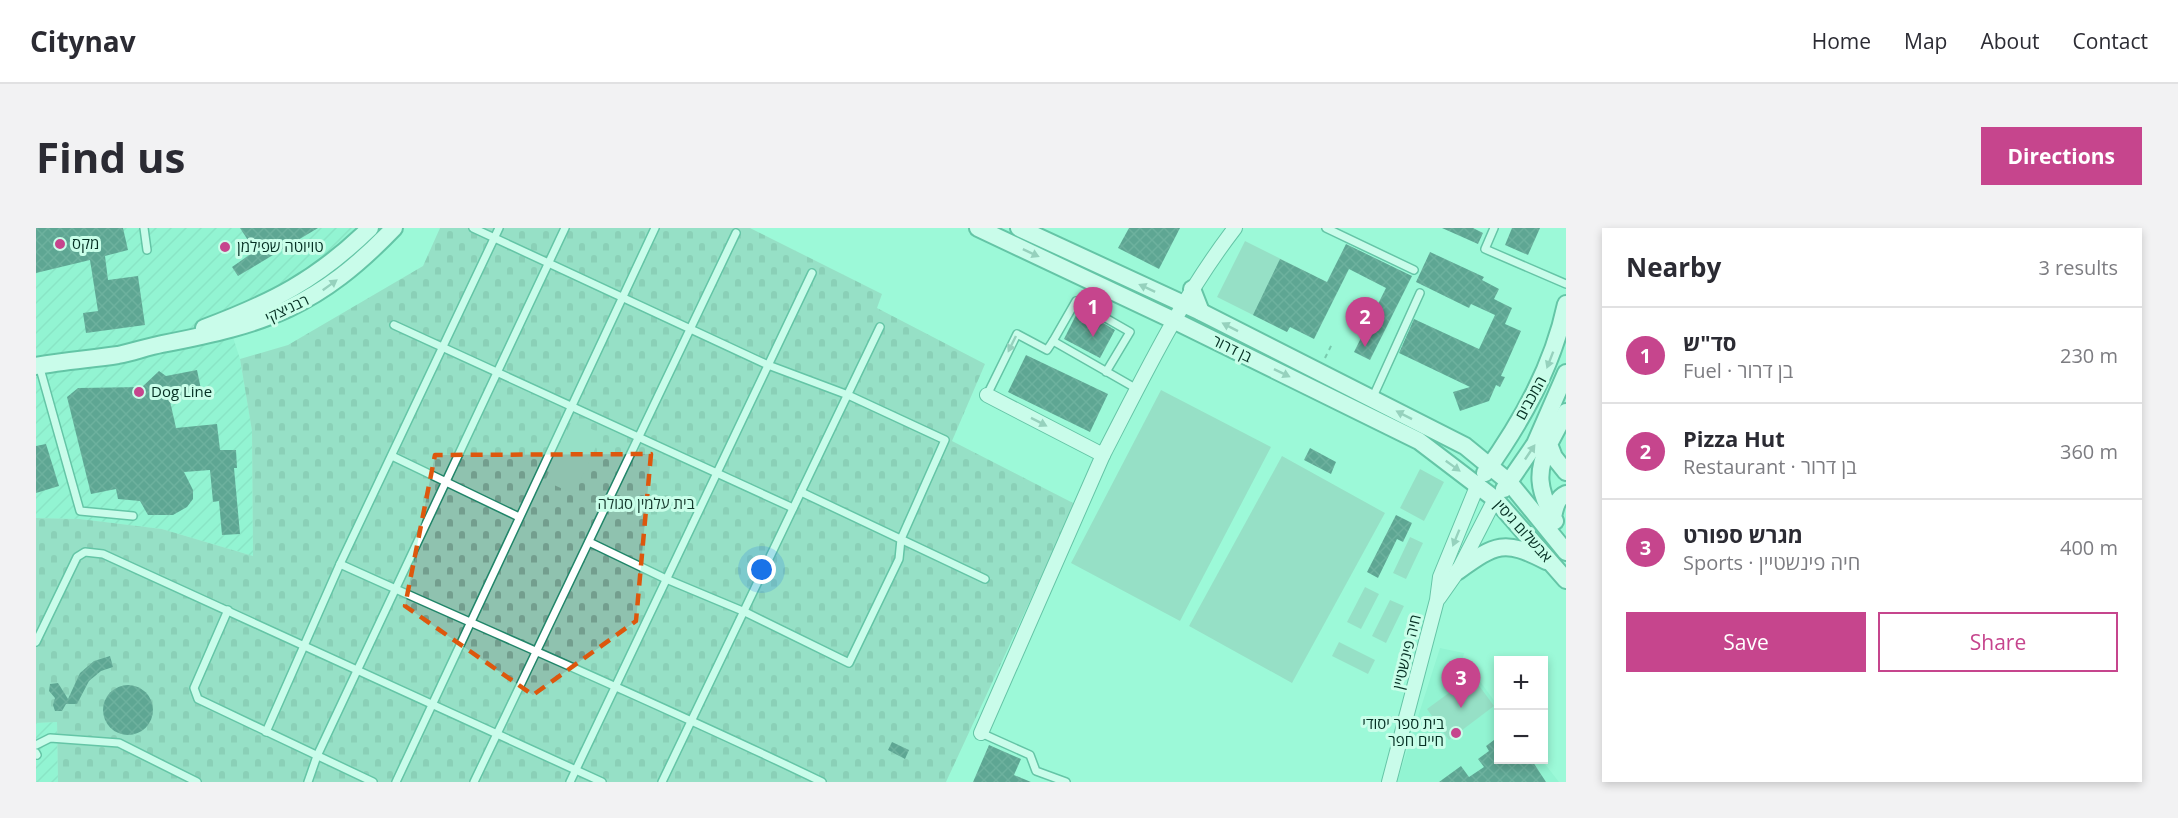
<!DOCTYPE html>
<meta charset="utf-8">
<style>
:root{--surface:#fff;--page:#f2f2f3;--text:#2b2b33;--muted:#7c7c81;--line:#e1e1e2;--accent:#c6458d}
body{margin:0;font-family:"Open Sans",Heebo,sans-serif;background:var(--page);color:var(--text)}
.controls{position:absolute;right:18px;bottom:18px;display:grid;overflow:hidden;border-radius:0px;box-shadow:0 3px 9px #0003}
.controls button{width:54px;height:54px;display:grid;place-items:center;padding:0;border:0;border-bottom:2px solid var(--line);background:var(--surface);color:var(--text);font:30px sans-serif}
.you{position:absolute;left:726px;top:342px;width:21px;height:21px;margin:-15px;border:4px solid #fff;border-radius:50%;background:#1a73e8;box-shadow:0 0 0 9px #1a73e833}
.badge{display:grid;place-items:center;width:39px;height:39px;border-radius:50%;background:var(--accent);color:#fff;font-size:20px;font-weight:700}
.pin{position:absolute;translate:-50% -50px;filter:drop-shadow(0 2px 3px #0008)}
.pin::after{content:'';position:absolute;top:32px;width:21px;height:18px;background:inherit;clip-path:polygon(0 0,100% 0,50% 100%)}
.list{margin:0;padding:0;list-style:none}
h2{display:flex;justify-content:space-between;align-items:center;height:78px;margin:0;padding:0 24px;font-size:26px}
h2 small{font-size:20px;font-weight:400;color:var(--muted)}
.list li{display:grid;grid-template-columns:39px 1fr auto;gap:18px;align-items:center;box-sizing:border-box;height:96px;padding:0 24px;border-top:2px solid var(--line)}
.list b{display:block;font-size:22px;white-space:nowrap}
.list p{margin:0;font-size:20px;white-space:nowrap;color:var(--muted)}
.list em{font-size:20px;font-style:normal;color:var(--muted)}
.actions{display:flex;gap:12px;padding:18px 24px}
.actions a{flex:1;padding:14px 0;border:2px solid var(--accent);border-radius:0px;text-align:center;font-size:21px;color:var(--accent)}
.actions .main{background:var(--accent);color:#fff}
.map{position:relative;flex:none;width:1530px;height:554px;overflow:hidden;border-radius:0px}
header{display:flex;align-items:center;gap:36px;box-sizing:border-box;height:84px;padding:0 30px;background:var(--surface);border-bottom:2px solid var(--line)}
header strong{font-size:28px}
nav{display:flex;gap:33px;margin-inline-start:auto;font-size:21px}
.intro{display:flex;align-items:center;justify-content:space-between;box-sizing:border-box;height:144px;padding:0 36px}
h1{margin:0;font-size:42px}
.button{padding:15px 27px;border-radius:0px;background:var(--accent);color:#fff;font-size:21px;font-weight:700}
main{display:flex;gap:36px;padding:0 36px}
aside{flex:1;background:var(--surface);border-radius:0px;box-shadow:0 3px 9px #0003}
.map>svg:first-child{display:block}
</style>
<header>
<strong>Citynav</strong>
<nav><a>Home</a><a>Map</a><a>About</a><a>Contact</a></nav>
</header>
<div class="intro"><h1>Find us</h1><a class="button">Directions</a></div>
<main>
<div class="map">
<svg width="1530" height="554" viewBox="0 0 1530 554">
<defs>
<pattern id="industrial-furrows" width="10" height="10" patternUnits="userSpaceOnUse" patternTransform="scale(1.5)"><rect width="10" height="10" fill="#86edca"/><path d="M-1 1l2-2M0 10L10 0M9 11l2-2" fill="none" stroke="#72ccad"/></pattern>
<pattern id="cemetery-stones" width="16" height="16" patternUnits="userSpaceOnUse" patternTransform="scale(1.5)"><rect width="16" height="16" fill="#8fc2af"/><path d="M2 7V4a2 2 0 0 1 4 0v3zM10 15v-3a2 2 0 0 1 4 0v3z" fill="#739e8e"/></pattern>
<pattern id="building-cross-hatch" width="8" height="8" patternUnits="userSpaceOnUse" patternTransform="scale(1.5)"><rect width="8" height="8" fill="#13403e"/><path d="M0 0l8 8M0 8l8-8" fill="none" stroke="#335a57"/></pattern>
</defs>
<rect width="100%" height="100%" fill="#9cf9d8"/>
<path fill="#86edca" d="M1404,420l24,5 -2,11 12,9 24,33v54h44l17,22h-162z"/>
<g fill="url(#industrial-furrows)">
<path d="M0,0h323l-61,53 -72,34 14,44 12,72 1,125 -91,-27 -82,-10 -44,-1z"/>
<path d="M21,494l1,60h-22v-59z"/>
</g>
<path fill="url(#cemetery-stones)" d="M404,0h310l132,66 -5,14 108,56 -33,77 123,63 -129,278h-888l-1,-60 -21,1v-205l44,1 82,10 91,27 -1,-125 -12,-72 48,-14 135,-79z"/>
<g fill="#8fc2af">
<path d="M1209,13l70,35 -28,56 -70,-35z"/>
<path d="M1125,162l110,57 -91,174 -109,-58z"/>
<path d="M536,192l30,14 -28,60 -29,-13z"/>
<path d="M1246,228l103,57 -93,170 -103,-57z"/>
<path d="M1384,241l24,13 -20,39 -24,-13z"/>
<path d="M1374,309l13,6 -17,36 -13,-6z"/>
<path d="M1329,359l14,7 -18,35 -14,-7z"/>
<path d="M1354,372l14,6 -18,37 -14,-7z"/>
<path d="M1303,414l36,18 -7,14 -36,-18z"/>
<path d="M1436,448l22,30 -45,34 -22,-31z"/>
</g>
<g fill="url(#building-cross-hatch)">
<path d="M0,0h87l5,22 -23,6 3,24 30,-4 7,49 -59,8 -3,-20 15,-2 -8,-51 -54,13z"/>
<path d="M204,0h78l-80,48 -6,-9 23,-16z"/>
<path d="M1093,0h51l-21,41 -41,-21z"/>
<path d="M1406,0h31l10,5 -5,11z"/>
<path d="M1476,0h28l-12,27 -23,-10z"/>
<path d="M1310,16l66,32 -42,84 -16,-8 32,-64 -37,-19 -35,70 -24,-12 -3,5 -34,-17 27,-56 47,23z"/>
<path d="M1394,24l54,25 -2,3 17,9 -5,10 18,9 -7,16 16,7 -20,45 4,1 -5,10 -4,-2 -7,16 -29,10 -7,-19 17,-5 -71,-34 15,-34 65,30 16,-34 -24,-11 -2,4 -53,-26z"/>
<path d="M1043,81l36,21 -15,28 -36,-19z"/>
<path d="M990,127l82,39 -18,38 -82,-40z"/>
<path d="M161,142l5,24 -32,7 6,27 41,-4 3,26h16l1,18h-3l6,66 -18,1 -3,-34 -6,1 -3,-32 -26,2 9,18v9l-6,8 -14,8h-25l-8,-14 -22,-2 -2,-10 -25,5 -24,-97 11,-9 64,-1 17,-16 7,5z"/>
<path d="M10,216l13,42 -23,7v-47z"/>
<path d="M1274,220l26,14 -5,12 -27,-14z"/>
<path d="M1360,287l16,8 -9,19 -6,-3 -19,39 -11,-6z"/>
<path d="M74,428l3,11 -12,4 -12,10 -12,23h-11l-4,7h-7l-2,-6 2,-7 -6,-7 1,-7 8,-1 10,16 12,-26 14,-12z"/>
<circle cx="92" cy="482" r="25"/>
<path d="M1462,509v22h33l15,23h-107l22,-16 8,11 15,-10 -6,-8 11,-8 -3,-5z"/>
<path d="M856,514l17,8 -4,9 -17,-9z"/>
<path d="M953,517l32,14 -7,16 17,7h-58z"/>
</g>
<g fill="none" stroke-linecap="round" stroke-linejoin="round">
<defs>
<g id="service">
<path d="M108,0l3,22"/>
<path d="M437,0l295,137 80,30 97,45 -44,99 -2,20 -50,104 -104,-51 -79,-33 -77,-37"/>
<path d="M1290,0l88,42"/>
<path d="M1458,0l-9,21 81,35"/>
<path d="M358,97l399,183"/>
<path d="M3,137l41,146 53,5"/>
<path d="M1070,144l24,-40 -54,-31 -23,40 84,48"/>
<path d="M951,167l30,-61 30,16 6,-9"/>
<path d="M1336,171l48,-106"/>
<path d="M356,228l127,61"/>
<path d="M765,264l184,87"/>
<path d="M304,336c161,73 323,141 482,218"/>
<path d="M192,382l-34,78 4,11 175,83"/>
<path d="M0,414l41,-85 8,-5 18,2 499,228"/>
<path d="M230,504l74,-168 159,-336"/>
<path d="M945,505l49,22 6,16 30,11"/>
<path d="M0,517l14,-7 69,5 78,39"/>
<path d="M0,525l1,2"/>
<path d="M272,554l9,-26 248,-528"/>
<path d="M360,554l259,-554"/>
<path d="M438,554l262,-549"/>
<path d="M534,554l242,-509"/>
<path d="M626,554l218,-455"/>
</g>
<g id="minor">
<path d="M951,167l116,60c41,-79 78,-157 132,-227"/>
<path d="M1403,370l19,-27 37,-72"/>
<path d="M945,505l122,-278"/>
<path d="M1353,554l48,-182 3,-23 38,-93"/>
</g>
<g id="tertiary">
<path d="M942,0l195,92 246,121 76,58 71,81"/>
<path d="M983,0l182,84 264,134 44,36 57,70"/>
<path d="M1156,61l9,23"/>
<path d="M168,100c67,-25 113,-48 166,-100"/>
<path d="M0,138c27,-5 55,-7 82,-11 15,-3 29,-8 44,-11 105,-20 156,-37 232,-116"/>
<path d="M1530,184l-17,32 5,13 12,15"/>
<path d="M1513,216c-13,28 -11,45 4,73"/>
<path d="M1449,245c37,-52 68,-107 81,-169"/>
<path d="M1468,261l31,-45 31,-71"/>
<path d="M1519,293l-2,-4c2,-10 4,-19 13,-23"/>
<path d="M1422,343c38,-27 46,-32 88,-10"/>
</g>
</defs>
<use href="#service" stroke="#218569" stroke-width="10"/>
<use href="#minor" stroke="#218569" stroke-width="16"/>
<use href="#tertiary" stroke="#218569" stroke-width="20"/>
<path stroke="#4d8f79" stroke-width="2" stroke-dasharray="4.5 4.5" stroke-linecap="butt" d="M1289,130l7,-14"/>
<use href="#service" stroke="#fff" stroke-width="7"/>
<use href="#minor" stroke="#fff" stroke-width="14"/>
<use href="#tertiary" stroke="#fff" stroke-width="16"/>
</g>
<defs><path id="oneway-solid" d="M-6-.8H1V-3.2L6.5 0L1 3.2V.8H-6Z" transform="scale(1.5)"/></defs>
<g fill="#8ea19c">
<use href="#oneway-solid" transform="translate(995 25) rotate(25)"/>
<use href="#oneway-solid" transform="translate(294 57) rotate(-36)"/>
<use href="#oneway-solid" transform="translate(1111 60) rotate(-155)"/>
<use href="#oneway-solid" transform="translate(1194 99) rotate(-153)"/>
<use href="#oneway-solid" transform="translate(976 116) rotate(116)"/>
<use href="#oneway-solid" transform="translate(1514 132) rotate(111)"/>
<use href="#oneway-solid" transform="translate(1246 145) rotate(26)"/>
<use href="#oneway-solid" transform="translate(1368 187) rotate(-153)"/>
<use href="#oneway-solid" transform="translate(1003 194) rotate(27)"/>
<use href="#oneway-solid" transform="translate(1494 224) rotate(-56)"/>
<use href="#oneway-solid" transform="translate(1417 238) rotate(36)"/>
<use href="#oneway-solid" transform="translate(1420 310) rotate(112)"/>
</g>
<path d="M0 0H1530V554H0ZM615,226l-15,167 -103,74 -128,-89 30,-151z" fill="#9cf9d8" fill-opacity=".55" fill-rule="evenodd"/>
<path fill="none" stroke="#dd570d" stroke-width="4.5" stroke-dasharray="12 8" stroke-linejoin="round" d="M615,226l-15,167 -103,74 -128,-89 30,-151z"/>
<g fill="#c6458d" stroke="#c9fee9" stroke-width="2">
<circle cx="24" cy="16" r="6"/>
<circle cx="189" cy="19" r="6"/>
<circle cx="103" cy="164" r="6"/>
<circle cx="1420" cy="505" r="6"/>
</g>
<g text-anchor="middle" stroke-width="6" stroke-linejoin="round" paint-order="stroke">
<g font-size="15" fill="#052f23" stroke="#c9fee9" text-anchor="start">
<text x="36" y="21">מקס</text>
<text x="201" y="24">טויוטה שפילמן</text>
<text x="115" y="169">Dog Line</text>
<text x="1408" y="501" text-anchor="end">בית ספר יסודי<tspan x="1408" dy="17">חיים חפר</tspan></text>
</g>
<g font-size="15" fill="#052f23" stroke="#c9fee9">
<text transform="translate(251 81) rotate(-25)" y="5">רבניצקי</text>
<text transform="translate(1196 121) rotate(26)" y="5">בן דרור</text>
<text transform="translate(1495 170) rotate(-61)" y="5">המכבים</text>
<text transform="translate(1487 303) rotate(48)" y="5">אבשלום גיסין</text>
<text transform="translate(1371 424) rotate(-76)" y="5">חיה פינשטיין</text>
</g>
<g font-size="15" fill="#15372c" stroke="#c9fee9">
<text x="610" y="281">בית עלמין סגולה</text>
</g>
</g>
</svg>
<div class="controls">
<button>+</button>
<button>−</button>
</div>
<div class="you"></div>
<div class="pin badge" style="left:1057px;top:109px">1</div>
<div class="pin badge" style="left:1329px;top:119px">2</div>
<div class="pin badge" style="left:1425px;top:480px">3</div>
</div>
<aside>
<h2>Nearby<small>3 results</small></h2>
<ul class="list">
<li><span class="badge">1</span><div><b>סד&quot;ש</b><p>Fuel · בן דרור</p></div><em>230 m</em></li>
<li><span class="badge">2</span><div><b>Pizza Hut</b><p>Restaurant · בן דרור</p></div><em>360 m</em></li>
<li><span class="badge">3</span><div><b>מגרש ספורט</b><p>Sports · חיה פינשטיין</p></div><em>400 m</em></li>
</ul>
<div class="actions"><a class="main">Save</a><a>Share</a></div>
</aside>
</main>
